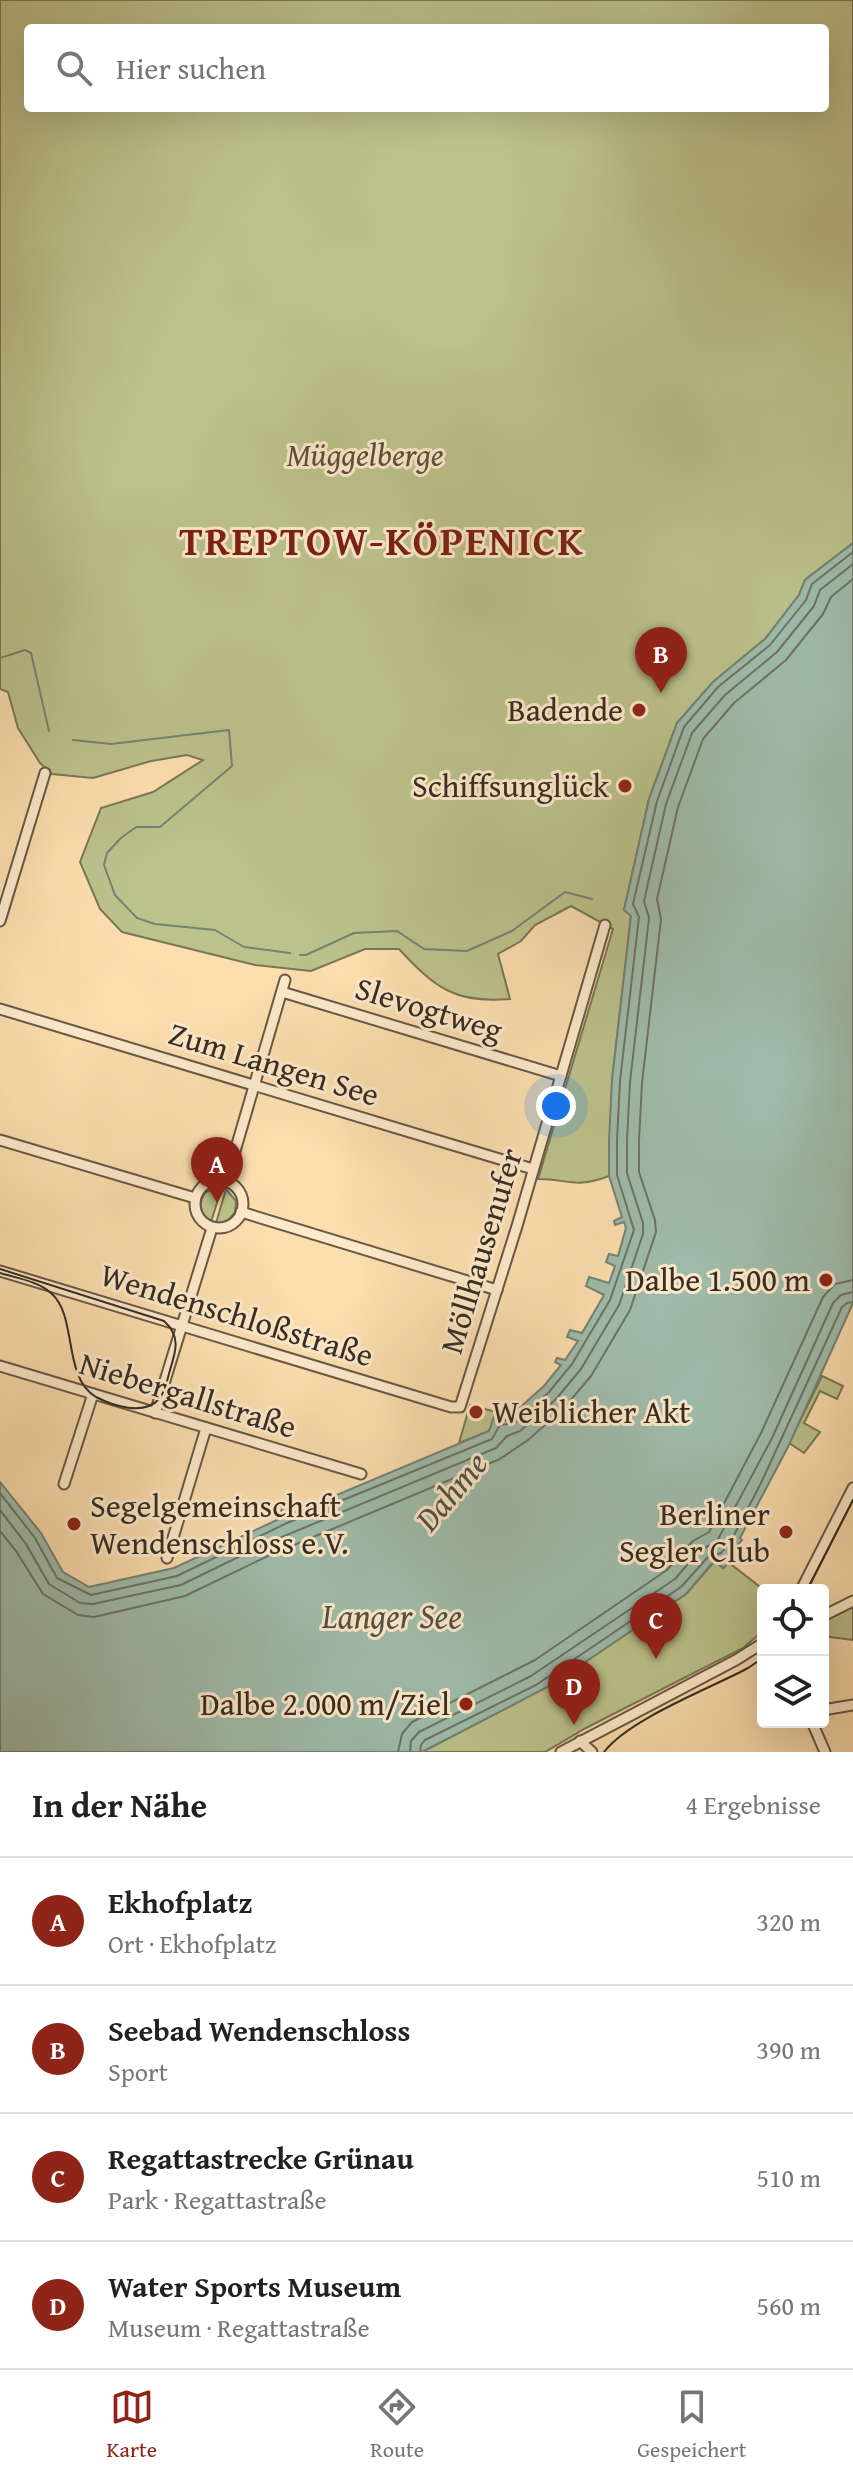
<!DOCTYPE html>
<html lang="de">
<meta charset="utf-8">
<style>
:root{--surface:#fff;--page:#f2f2f2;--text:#222;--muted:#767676;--line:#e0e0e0;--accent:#8f2418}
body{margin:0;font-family:"Gentium Book Plus",serif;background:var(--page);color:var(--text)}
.controls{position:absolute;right:24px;bottom:24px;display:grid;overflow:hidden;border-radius:8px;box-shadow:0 8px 32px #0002}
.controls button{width:72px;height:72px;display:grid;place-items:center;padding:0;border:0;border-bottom:2px solid var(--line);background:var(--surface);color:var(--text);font:40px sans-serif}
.you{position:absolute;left:556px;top:1106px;width:28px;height:28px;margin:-20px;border:6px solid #fff;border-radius:50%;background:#1a73e8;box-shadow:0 0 0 12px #1a73e833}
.badge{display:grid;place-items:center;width:52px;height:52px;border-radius:50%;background:var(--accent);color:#fff;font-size:26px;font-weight:700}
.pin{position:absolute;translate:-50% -66px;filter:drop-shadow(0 2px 4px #0008)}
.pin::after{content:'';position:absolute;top:42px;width:28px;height:24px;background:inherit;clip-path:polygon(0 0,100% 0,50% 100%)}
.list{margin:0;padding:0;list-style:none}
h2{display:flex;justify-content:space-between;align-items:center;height:104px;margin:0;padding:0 32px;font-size:34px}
h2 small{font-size:26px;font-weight:400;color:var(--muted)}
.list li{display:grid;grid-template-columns:52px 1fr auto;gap:24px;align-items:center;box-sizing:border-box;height:128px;padding:0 32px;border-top:2px solid var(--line)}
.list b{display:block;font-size:30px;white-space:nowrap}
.list p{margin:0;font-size:26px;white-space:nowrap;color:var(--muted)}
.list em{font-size:26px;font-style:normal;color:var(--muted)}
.icon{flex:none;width:44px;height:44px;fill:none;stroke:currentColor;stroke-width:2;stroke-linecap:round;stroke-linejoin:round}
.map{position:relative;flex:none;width:853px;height:1752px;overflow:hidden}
.search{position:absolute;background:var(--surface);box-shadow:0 8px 32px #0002;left:24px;right:24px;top:24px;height:88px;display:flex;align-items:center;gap:20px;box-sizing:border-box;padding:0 28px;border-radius:8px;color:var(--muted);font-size:30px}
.sheet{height:616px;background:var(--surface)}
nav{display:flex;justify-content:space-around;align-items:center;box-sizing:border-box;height:112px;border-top:2px solid var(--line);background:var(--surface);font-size:22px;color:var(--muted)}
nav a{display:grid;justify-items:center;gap:4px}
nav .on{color:var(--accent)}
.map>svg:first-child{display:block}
</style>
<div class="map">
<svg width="853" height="1752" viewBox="0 0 853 1752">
<rect width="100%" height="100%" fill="#fcdeaf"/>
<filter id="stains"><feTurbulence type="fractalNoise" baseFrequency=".0025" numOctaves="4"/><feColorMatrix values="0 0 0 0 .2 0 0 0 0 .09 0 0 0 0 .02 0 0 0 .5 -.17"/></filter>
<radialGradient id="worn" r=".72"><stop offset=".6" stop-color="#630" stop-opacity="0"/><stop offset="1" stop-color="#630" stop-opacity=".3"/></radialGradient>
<g fill="#bcc28c" stroke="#797758" stroke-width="2" fill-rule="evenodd">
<path d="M0,0h853v543l-48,37 -6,15 -34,44 -52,43 -36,41 -28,76 -25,111 7,5 -19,165 -3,96c-34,13 -40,3 -71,3l75,-250 -42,-23 -36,19 -14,16 -23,13 12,45c-54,5 -75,-11 -111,-50h-34l-54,22 -56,-6 -133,-33 -22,-23 -20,-47 21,-54 52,-16 50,-32 -16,-5 -36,6 -58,17 -41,-4 -12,-11 -22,-35 -10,-36 -8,-3zM28,28h797v80h-797z"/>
<path d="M222,1187l-11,35c-12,-8 -13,-20 -5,-30z"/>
<path d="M226,1189l10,12 -1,11 -8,10 -11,1z"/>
<path d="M822,1376l21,10 -6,13 -17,-8 -16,32 16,9 -16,21 -15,-10z"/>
<path d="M470,1405l26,7 -7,19 -30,12z"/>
<path d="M715,1561l8,7 5,-6 36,28 -1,41 -20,17 -157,80 -41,24h-123l129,-67 135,-91z"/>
<path d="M853,1604v36l-30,-4v-15z"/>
</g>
<path fill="#9fbcab" stroke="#758275" stroke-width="2" d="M853,543v760l-64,142 -49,93 2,2 -16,19 2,3 -4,6 -10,-7 -28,33 -135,91 -129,67h-422v-270l41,51 22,39 26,15 85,-19 105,-49 4,-14h5l-1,11 202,-85 7,-19 10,3v5l38,-34 17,-21 -6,-3 2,-4 8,2 13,-19 -11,-4 3,-7 12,3 22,-38 -18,-9 3,-9 20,6 6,-17 -9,-4 3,-8 9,2 8,-28 -2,-6 -9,3 -1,-4 8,-4 -13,-41v-36l3,-60 19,-164 -7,-6 25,-111 28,-76 36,-41 52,-43 34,-44 6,-15z"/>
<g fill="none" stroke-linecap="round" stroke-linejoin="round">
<g stroke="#6a7467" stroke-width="2">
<path d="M0,1493l35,45 22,40 34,17 86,-19 110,-53 205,-84 8,-14 15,-2 34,-31 23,-28 38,-64 24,-70 -17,-55v-35l3,-59 19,-164 -6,-13 24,-103 27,-74 34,-40 52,-42 36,-45 6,-16 41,-32"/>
<path d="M0,1510l26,34 23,40 31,19 13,1 88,-19 84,-41 231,-96 11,-12 13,-5 36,-32 25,-30 38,-64 24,-71v-11l-16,-50v-33l3,-58 19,-164 -5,-17 22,-97 26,-71 33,-38 52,-43 37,-46 6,-16 33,-26"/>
<path d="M0,1531l16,20 27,43 35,21 16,2 91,-21 85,-41 230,-96 28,-19 35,-31 28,-33 39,-66 26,-78 -1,-12 -16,-48v-32l3,-57 19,-164 -4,-20 21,-92 25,-68 31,-36 52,-43 37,-46 8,-17 22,-18"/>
<path d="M398,1752l4,-18 10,-12 123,-62 132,-90 26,-29 16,-9 52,-99 62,-136 12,-13 18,-4"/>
<path d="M410,1752l1,-11 8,-9 112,-56 144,-97 26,-30 15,-6 56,-105 61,-135 8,-8 12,-3"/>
<path d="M420,1752l1,-7 4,-5 111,-55 145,-98 27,-30 13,-4 11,-14 29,-56 81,-176 5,-4 6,-1"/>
</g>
<g stroke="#758275" stroke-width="2">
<path d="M0,658l25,-8 6,3 18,78"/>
<path d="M73,740l38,4 118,-14 3,36 -72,61h-24l-15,11 -14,15 -3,12 11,30 22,23 18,6 60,6 29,17 46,6"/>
<path d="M300,955h6l48,-22 43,-2 27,18 43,2 45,-20 53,-39 27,7"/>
</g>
<defs>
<g id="minor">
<path d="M0,921l45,-148"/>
<path d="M282,992l279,84"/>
<path d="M0,1009l533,160"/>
<path d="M0,1140l195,58"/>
<circle cx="219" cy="1204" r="24"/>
<path d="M226,1182l59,-202"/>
<path d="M241,1212l256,78"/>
<path d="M0,1271l451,136h9l57,-181 88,-301"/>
<path d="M0,1366l361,108"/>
<path d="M155,1413l57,-185"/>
<path d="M64,1484l29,-90"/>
<path d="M167,1558l39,-130"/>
<path d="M801,1590l52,-102"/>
<path d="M823,1616l30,-15"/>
<path d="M823,1710l30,-5"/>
<path d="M812,1722l13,30"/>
<path d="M580,1741l12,11"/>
<path d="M561,1752l175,-92 27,-17"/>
</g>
</defs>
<use href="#minor" stroke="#685846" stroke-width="13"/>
<use href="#minor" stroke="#fdeacb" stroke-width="9"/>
<g stroke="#362c23" stroke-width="2">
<path d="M0,1269l164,52c17,15 12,30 6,49 -3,10 -4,21 -11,29 -15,17 -46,7 -63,-2 -34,-20 -18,-81 -45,-104 -13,-12 -35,-15 -51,-20"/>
<path d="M807,1590l46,-90"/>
<path d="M604,1752c25,-33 105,-63 144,-84l15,-10"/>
</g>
</g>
<g fill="#8f2418" stroke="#fdeacb" stroke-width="3">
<circle cx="639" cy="710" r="8"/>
<circle cx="625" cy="786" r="8"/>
<circle cx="826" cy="1280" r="8"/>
<circle cx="476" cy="1412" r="8"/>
<circle cx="74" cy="1524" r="8"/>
<circle cx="786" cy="1532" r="8"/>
<circle cx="466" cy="1704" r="8"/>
</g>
<g text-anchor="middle" stroke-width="6" stroke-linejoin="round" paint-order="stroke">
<g font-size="32" font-style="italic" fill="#58523d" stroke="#fdeacb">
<text x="365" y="466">Müggelberge</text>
</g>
<g font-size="32" fill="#362c23" stroke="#fdeacb" text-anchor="end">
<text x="623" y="721">Badende</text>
<text x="609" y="797">Schiffsunglück</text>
<text x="810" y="1291">Dalbe 1.500 m</text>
<text x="492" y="1423" text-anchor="start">Weiblicher Akt</text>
<text x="90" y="1517" text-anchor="start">Segelgemeinschaft<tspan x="90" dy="37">Wendenschloss e.V.</tspan></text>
<text x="770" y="1525">Berliner<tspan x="770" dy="37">Segler Club</tspan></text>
<text x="450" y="1715">Dalbe 2.000 m/Ziel</text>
</g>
<g font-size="32" fill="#362c23" stroke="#fdeacb">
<text transform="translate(429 1009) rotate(17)" y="11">Slevogtweg</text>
<text transform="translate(274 1064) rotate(17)" y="11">Zum Langen See</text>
<text transform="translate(481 1251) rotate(-73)" y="11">Möllhausenufer</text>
<text transform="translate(237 1315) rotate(17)" y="11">Wendenschloßstraße</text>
<text transform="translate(188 1395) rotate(17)" y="11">Niebergallstraße</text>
</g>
<g font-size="34" font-style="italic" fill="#505045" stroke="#fdeacb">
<text transform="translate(451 1491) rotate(-50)" y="12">Dahme</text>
<text x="392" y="1628">Langer See</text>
</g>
<g font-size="40" font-weight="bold" letter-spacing="2" fill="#7a1f14" stroke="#fdeacb">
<text x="382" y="555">TREPTOW-KÖPENICK</text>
</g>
</g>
<rect width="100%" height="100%" filter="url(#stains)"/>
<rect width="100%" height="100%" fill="url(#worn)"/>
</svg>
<div class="controls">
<button><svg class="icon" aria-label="locate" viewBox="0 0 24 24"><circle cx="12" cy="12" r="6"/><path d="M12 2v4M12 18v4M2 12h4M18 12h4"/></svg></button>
<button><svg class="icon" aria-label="layers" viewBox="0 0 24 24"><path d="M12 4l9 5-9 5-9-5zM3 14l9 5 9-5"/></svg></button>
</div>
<div class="you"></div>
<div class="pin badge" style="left:217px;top:1203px">A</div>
<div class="pin badge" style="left:661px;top:693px">B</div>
<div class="pin badge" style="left:656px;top:1659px">C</div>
<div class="pin badge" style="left:574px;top:1725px">D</div>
<div class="search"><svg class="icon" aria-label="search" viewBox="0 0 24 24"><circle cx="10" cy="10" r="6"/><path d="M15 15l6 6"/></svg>Hier suchen</div>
</div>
<section class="sheet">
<h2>In der Nähe<small>4 Ergebnisse</small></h2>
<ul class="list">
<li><span class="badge">A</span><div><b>Ekhofplatz</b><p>Ort · Ekhofplatz</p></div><em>320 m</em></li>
<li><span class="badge">B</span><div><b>Seebad Wendenschloss</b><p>Sport</p></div><em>390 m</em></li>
<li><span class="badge">C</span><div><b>Regattastrecke Grünau</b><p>Park · Regattastraße</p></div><em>510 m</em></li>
<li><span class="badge">D</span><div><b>Water Sports Museum</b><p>Museum · Regattastraße</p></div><em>560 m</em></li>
</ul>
</section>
<nav>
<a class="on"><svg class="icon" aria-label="map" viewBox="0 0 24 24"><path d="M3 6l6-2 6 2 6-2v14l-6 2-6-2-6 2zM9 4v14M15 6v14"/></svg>Karte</a>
<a><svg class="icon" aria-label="directions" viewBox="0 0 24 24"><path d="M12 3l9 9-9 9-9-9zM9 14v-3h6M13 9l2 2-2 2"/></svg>Route</a>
<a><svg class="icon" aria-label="saved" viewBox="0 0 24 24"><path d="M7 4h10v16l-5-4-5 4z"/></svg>Gespeichert</a>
</nav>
